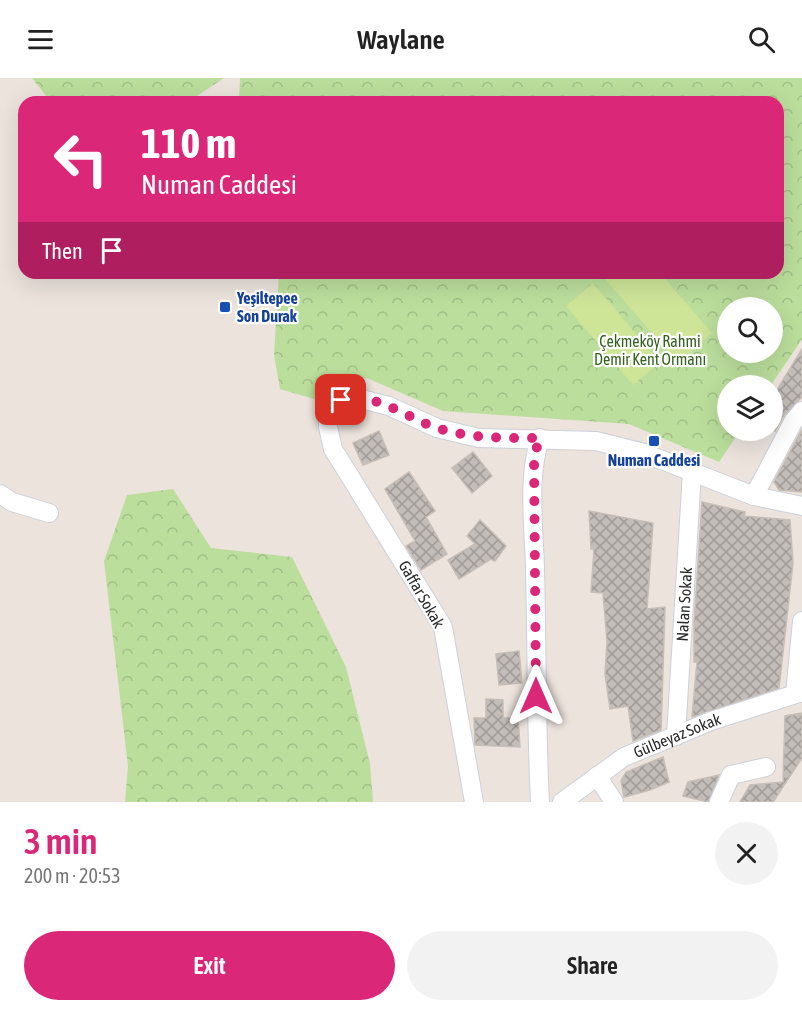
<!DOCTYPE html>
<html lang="en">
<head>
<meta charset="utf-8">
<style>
  :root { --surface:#fff; --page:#f2f2f2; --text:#222; --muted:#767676; --accent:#db2777 }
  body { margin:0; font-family:"Asap Condensed",sans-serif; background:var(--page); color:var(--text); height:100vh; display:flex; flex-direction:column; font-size:22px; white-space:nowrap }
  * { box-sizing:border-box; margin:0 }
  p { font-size:20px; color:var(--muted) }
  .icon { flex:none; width:33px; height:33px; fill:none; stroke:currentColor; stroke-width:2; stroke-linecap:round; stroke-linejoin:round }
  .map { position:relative; height:724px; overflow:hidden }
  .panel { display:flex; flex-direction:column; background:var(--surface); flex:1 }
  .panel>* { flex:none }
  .hud { position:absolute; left:18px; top:18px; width:766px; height:183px; border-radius:18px; box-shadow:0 6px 24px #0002; background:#db2777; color:#fff; overflow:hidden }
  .controls { position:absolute; left:717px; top:219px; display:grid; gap:12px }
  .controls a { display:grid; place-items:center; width:66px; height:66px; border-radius:50%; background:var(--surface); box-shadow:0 6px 24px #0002; font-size:30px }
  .pin { position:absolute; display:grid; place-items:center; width:51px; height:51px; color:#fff; margin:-26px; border-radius:12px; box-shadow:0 3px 9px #0006 }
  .me { position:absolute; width:66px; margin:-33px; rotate:0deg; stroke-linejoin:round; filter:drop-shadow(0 0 4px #0008) }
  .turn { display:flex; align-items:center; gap:21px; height:126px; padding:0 24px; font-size:27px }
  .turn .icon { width:78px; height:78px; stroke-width:2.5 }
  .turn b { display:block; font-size:42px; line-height:51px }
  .then { display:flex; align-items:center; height:57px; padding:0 24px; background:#0003; gap:12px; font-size:22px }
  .round { display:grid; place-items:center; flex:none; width:63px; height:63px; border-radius:32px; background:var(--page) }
  .head { display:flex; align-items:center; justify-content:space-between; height:102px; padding:0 24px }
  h1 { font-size:36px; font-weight:600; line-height:45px; color:var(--accent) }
  .action { display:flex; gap:12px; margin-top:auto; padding:12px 24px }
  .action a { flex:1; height:69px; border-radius:36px; background:var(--accent); color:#fff; font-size:24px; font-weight:600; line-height:69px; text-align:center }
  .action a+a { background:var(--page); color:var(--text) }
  header { display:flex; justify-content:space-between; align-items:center; height:78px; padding:0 24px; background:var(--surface); font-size:27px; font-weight:600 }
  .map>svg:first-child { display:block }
  .forest { fill:url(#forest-crowns); fill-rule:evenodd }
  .pitch { fill:#cee598 }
  .building { fill:url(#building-cross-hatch); stroke:#c6beb6; stroke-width:1.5 }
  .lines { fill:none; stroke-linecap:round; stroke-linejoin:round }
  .minor-casing { stroke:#cbd0db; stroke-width:20 }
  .minor { stroke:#fff; stroke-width:18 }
  .route { stroke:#db2777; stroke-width:10; stroke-dasharray:0 18 }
  .transit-dot { fill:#1a4fb4; stroke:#fff; stroke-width:2 }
  .labels { text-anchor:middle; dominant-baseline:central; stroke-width:4.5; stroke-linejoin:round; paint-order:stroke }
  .transit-label { font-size:16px; font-weight:bold; fill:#164399; stroke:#fff; text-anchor:start }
  .park-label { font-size:16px; fill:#34621e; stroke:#fff }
  .street-label { font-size:16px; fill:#2a2a2a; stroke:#fff }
</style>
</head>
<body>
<header><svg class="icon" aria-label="menu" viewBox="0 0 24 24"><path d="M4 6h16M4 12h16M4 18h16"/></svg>Waylane<svg class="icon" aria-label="search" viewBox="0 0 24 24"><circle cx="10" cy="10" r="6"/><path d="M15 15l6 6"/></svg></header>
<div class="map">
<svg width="802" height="724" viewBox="0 0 802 724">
  <defs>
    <pattern id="forest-crowns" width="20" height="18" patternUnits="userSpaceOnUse" patternTransform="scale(1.5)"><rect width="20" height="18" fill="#bbde9c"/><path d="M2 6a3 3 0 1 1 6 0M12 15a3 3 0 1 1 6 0" fill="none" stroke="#a1bf87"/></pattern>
    <pattern id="building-cross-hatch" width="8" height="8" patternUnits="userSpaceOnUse" patternTransform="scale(1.5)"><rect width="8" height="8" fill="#c3bdb9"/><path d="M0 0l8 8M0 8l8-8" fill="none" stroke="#9f9a97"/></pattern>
  </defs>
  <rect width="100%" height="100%" fill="#ebe3dc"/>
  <g class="forest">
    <path d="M32,0H224L188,24H51Z"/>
    <path d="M240,0H802V261L771,307L728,308V352L740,353L719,384L629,346L443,333L367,300L326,310L314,321L280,311L274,277L279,195H778V24H239ZM728,230H772V274H728Z"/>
    <path d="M173,411L211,470L292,479L346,589L370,686L373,724H125L128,688L104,483L127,417Z"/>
  </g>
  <g class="pitch">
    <path d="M600,195H660L712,255L678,285Z"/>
    <path d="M593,205L660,284L633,307L566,228Z"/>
  </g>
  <g class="building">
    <path d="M802,271V319L784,337L775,353L772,352V320Z"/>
    <path d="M802,351V414L779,412L774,404Z"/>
    <path d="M379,353L389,377L363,387L353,365Z"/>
    <path d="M473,374L492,398L472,415L452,390Z"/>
    <path d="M409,394L435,433L426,439L447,476L421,492L406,468L415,463L385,411Z"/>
    <path d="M702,424L745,434L744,438L790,442L793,485L779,610L692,639L697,584H694V546Z"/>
    <path d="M589,433L653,445L647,531L665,529L661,652L633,663L628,628L610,631L605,596L607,564L603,515L591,514L594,471H591Z"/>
    <path d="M480,442L506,468L495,483L491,481L459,501L448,482L475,466L467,458Z"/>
    <path d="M519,573L522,605L499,607L496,576Z"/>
    <path d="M486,621L503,622V640H518L520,669L475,667L474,640H486Z"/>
    <path d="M802,635V680L773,724H740L750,707L783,704L785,638Z"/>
    <path d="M663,679L669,704L650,712L624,719L621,703L626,694Z"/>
    <path d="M719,697L708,724L683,718L688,704Z"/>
  </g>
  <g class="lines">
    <defs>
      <g id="minor">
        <path d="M540,360C527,401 534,449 535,491C537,569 536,646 540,724"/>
        <path d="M0,416L12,424L49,435"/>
        <path d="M754,418L793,344L802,333"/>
        <path d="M795,616L802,543"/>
        <path id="s1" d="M676,658L692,394"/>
        <path d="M597,698L614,724"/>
        <path d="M474,724L443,549L333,371L328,349V326L353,319L389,328L437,350L479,360L596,363L644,375L754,418L802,428"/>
        <path id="s2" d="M562,724L624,679L711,643L802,614"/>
        <path d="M719,724L731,697L766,689"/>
      </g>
    </defs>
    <use href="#minor" class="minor-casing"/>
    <use href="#minor" class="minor"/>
  </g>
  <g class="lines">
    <path class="route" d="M341,322C374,313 407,340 437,350C471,361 505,360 540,360L534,378L536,618"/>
  </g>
  <g class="transit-dot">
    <rect x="219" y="223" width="12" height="12" rx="3"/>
    <rect x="648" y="357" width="12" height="12" rx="3"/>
  </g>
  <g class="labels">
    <g class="transit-label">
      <text x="237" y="220">Yeşiltepee<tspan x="237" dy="18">Son Durak</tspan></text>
      <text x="654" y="382" text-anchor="middle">Numan Caddesi</text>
    </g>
    <g class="park-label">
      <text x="650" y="263">Çekmeköy Rahmi<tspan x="650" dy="18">Demir Kent Ormanı</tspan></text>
    </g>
    <g class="street-label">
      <text transform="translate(422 516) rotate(60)">Gaffar Sokak</text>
      <text stroke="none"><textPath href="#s1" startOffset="132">Nalan Sokak</textPath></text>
      <text stroke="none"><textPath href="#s2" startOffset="134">Gülbeyaz Sokak</textPath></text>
    </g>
  </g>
</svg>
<div class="controls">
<a><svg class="icon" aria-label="search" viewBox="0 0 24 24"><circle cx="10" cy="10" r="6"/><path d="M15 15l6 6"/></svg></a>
<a><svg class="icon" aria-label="layers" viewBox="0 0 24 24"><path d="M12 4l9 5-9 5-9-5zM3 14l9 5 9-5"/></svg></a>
</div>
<div class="pin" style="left:341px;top:322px;background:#d93025"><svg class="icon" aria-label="arrive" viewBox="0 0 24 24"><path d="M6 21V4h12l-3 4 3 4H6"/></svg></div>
<svg class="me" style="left:536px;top:618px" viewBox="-20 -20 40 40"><path d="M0-17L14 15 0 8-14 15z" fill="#db2777" stroke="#fff" stroke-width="4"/></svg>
<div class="hud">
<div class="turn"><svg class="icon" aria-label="left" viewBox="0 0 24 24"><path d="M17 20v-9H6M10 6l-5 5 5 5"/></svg><div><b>110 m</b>Numan Caddesi</div></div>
<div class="then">Then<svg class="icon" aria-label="arrive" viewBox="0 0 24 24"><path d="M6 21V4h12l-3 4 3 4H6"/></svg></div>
</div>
</div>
<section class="panel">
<div class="head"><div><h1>3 min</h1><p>200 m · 20:53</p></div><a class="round"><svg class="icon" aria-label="close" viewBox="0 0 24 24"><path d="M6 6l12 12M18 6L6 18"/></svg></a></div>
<div class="action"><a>Exit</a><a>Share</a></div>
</section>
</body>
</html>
